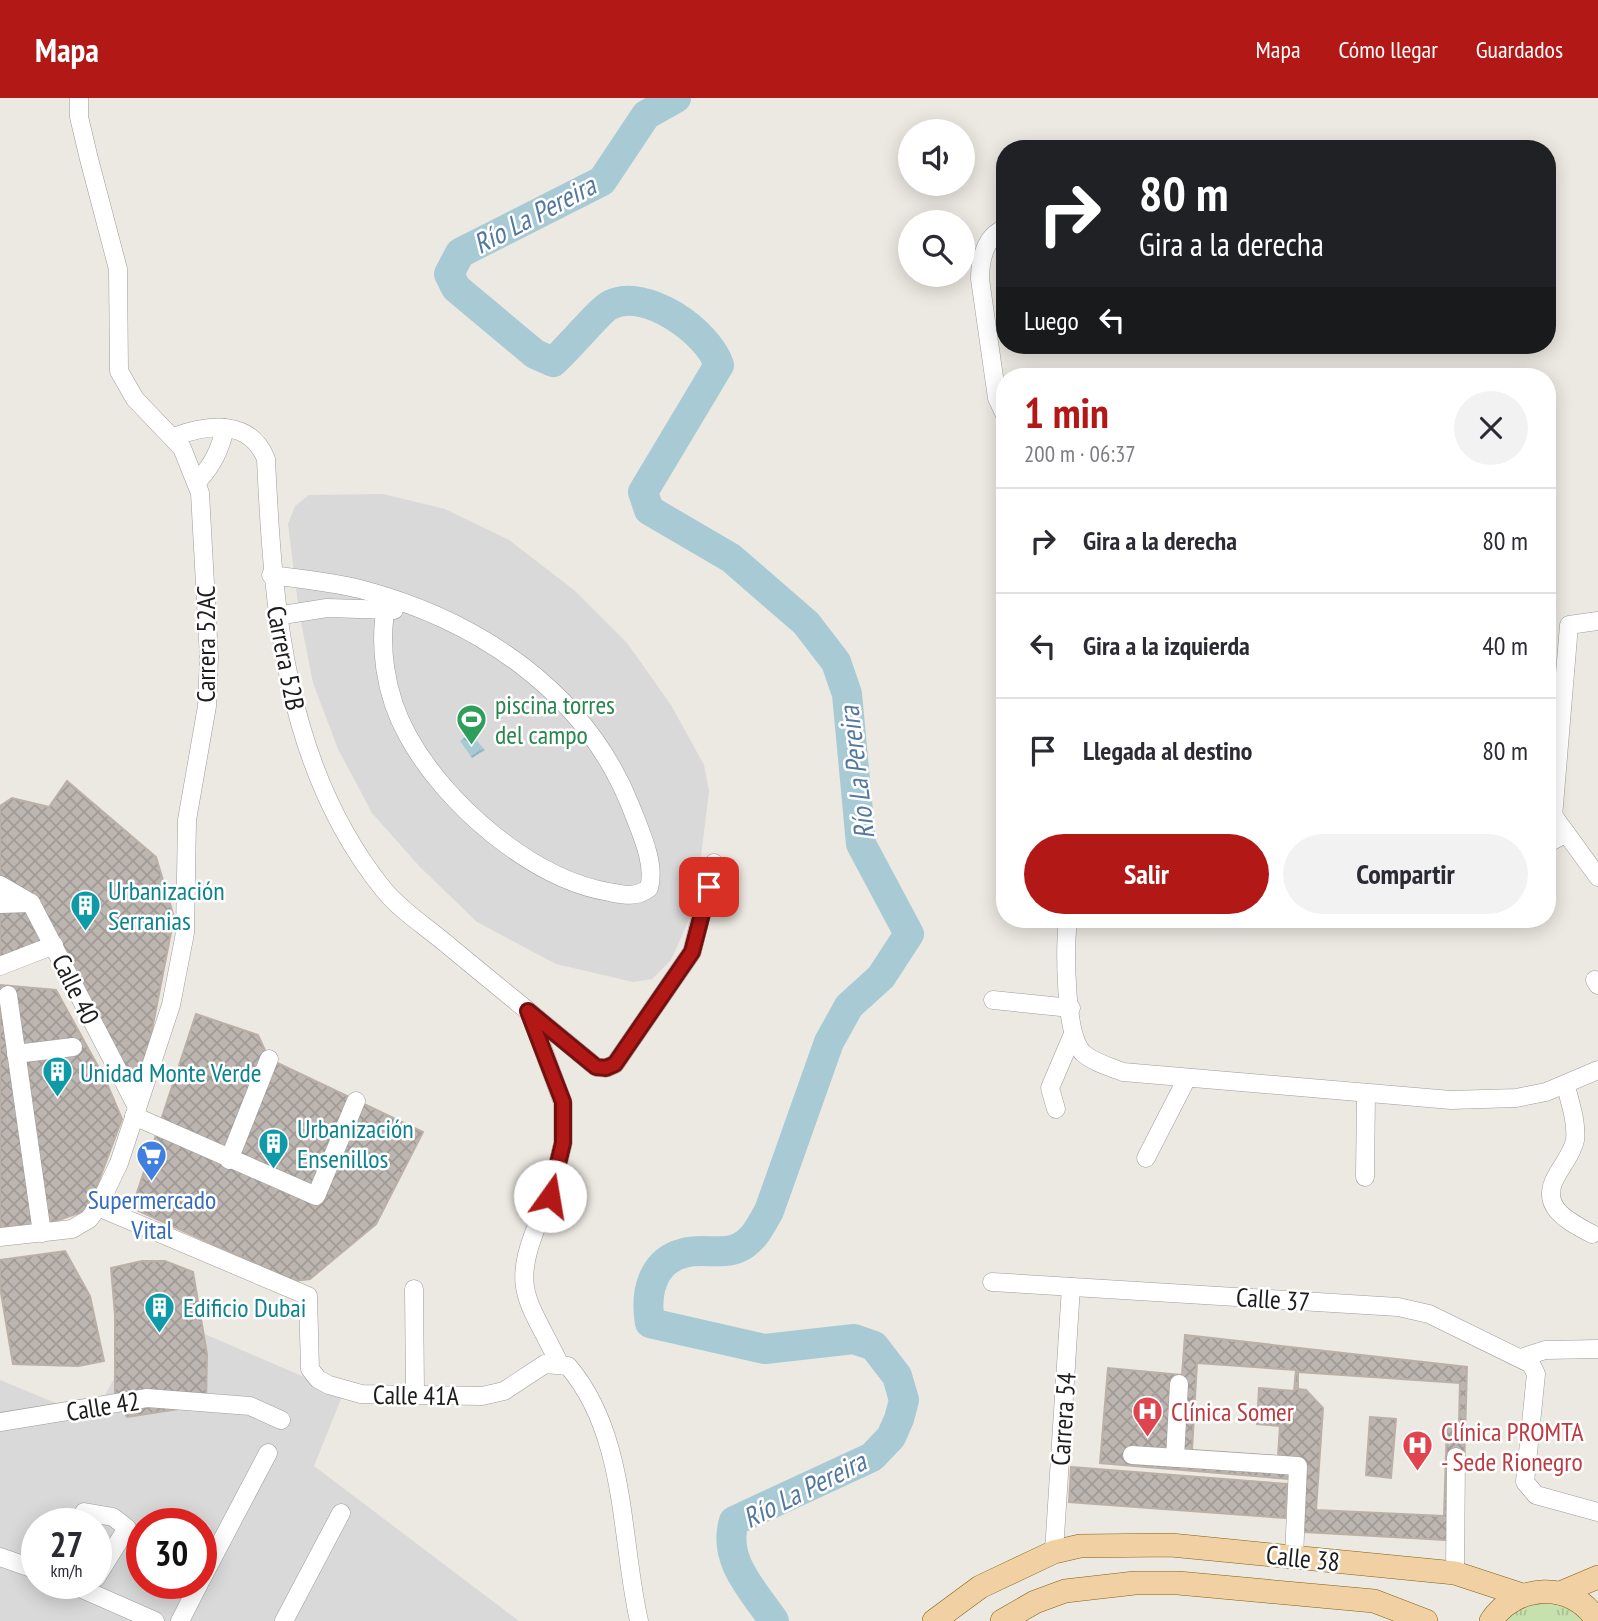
<!DOCTYPE html>
<html lang="es">
<head>
<meta charset="utf-8">
<style>
  :root { --surface:#fff; --page:#f2f2f3; --text:#2b2b33; --muted:#7c7c81; --line:#e1e1e2; --accent:#b21816 }
  body { margin:0; font-family:"PT Sans Narrow",sans-serif; background:var(--page); color:var(--text); height:100vh; display:flex; flex-direction:column; font-size:26px; white-space:nowrap }
  * { box-sizing:border-box; margin:0 }
  p { font-size:23px; color:var(--muted) }
  .icon { flex:none; width:38px; height:38px; fill:none; stroke:currentColor; stroke-width:2; stroke-linecap:round; stroke-linejoin:round }
  .map { position:relative; flex:1; overflow:hidden }
  .details { position:absolute; left:996px; top:270px; width:560px; height:560px; display:flex; flex-direction:column; background:var(--surface); border-radius:28px; box-shadow:0 4px 18px #0003 }
  .details>* { flex:none }
  .banner { position:absolute; left:996px; top:42px; width:560px; height:214px; border-radius:28px; box-shadow:0 4px 18px #0003; background:#202124; color:#fff; overflow:hidden }
  .controls { position:absolute; left:898px; top:21px; display:grid; gap:14px }
  .controls a { display:grid; place-items:center; width:77px; height:77px; border-radius:50%; background:var(--surface); box-shadow:0 4px 18px #0003; font-size:35px }
  .speed { position:absolute; left:21px; top:1410px; display:flex; gap:14px; font-size:35px; font-weight:700; text-align:center }
  .speed>* { display:grid; place-content:center; width:91px; height:91px; border-radius:50%; background:var(--surface); box-shadow:0 4px 18px #0003; line-height:1 }
  .speed small { font-size:18px; font-weight:400 }
  .speed .limit { border:10px solid #d22; background:#fff; color:#111 }
  .pin { position:absolute; display:grid; place-items:center; width:60px; height:60px; color:#fff; margin:-30px; border-radius:14px; box-shadow:0 4px 10px #0006 }
  .me { position:absolute; width:77px; margin:-38px; rotate:13deg; stroke-linejoin:round; filter:drop-shadow(0 0 5px #0008) }
  .turn { display:flex; align-items:center; gap:24px; height:147px; padding:0 28px; font-size:32px }
  .turn .icon { width:91px; height:91px; stroke-width:2.5 }
  .turn b { display:block; font-size:49px; line-height:60px }
  .then { display:flex; align-items:center; height:66px; padding:0 28px; background:#0003; gap:14px; font-size:26px }
  .round { display:grid; place-items:center; flex:none; width:74px; height:74px; border-radius:37px; background:var(--page) }
  .overview { display:flex; align-items:center; justify-content:space-between; height:119px; padding:0 28px }
  h1 { font-size:42px; font-weight:600; line-height:52px; color:var(--accent) }
  .primary-button { display:flex; gap:14px; margin-top:auto; padding:14px 28px }
  .primary-button a { flex:1; height:80px; border-radius:42px; background:var(--accent); color:#fff; font-size:28px; font-weight:600; line-height:80px; text-align:center }
  .primary-button a+a { background:var(--page); color:var(--text) }
  ul { padding:0; list-style:none }
  li { display:flex; align-items:center; gap:21px; height:105px; padding:0 28px; border-top:2px solid var(--line) }
  li div { flex:1 }
  li b { display:block; font-size:26px }
  li em { font-style:normal }
  header { display:flex; align-items:center; gap:42px; box-sizing:border-box; height:98px; padding:0 35px; background:var(--accent); color:#fff }
  header strong { font-size:33px }
  nav { display:flex; gap:38px; margin-inline-start:auto; font-size:24px }
  .map>svg:first-child { display:block }
  .residential { fill:#dad9d9; fill-rule:evenodd }
  .grass { fill:url(#grass-tufts) }
  .water { fill:url(#water-waves) }
  .lines { fill:none; stroke-linecap:round; stroke-linejoin:round }
  .river { stroke:#a7cad5; stroke-width:30 }
  .building { fill:url(#building-cross-hatch); stroke:#bcb0a6; stroke-width:2; fill-rule:evenodd }
  .minor-casing { stroke:#9d9d9d; stroke-width:19 }
  .major-casing { stroke:#835f10; stroke-width:24 }
  .minor { stroke:#fff; stroke-width:18 }
  .major { stroke:#f1d0a3; stroke-width:23 }
  .route-casing { stroke:#74100e; stroke-width:18 }
  .route { stroke:#b21816; stroke-width:12 }
  .labels { text-anchor:middle; dominant-baseline:central; stroke-width:5; stroke-linejoin:round; paint-order:stroke }
  .street-label { font-size:26px; fill:#1c1c1c; stroke:#fff }
  .leisure-label { font-size:26px; fill:#27864d; stroke:#fff; text-anchor:start }
  .culture-label { font-size:26px; fill:#0d838f; stroke:#fff; text-anchor:start }
  .shop-label { font-size:26px; fill:#366cbe; stroke:#fff }
  .health-label { font-size:26px; fill:#be3a42; stroke:#fff; text-anchor:start }
  .water-label { font-size:28px; font-style:italic; fill:#5378a0; stroke:#fff }
</style>
</head>
<body>
<header>
<strong>Mapa</strong>
<nav><a>Mapa</a><a>Cómo llegar</a><a>Guardados</a></nav>
</header>
<div class="map">
<svg width="1598" height="1523" viewBox="0 0 1598 1523">
  <defs>
    <pattern id="grass-tufts" width="24" height="20" patternUnits="userSpaceOnUse" patternTransform="scale(1.75)"><rect width="24" height="20" fill="#c6e1ad"/><path d="M3 7l-1-3M5 7V3M7 7l1-3M15 17l-1-3M17 17v-4M19 17l1-3" fill="none" stroke="#aac094"/></pattern>
    <pattern id="water-waves" width="16" height="10" patternUnits="userSpaceOnUse" patternTransform="scale(1.75)"><rect width="16" height="10" fill="#a7cad5"/><path d="M0 5q4-4 8 0t8 0" fill="none" stroke="#8fadb6"/></pattern>
    <pattern id="building-cross-hatch" width="8" height="8" patternUnits="userSpaceOnUse" patternTransform="scale(1.75)"><rect width="8" height="8" fill="#bcb5b0"/><path d="M0 0l8 8M0 8l8-8" fill="none" stroke="#a19b97"/></pattern>
  </defs>
  <rect width="100%" height="100%" fill="#ece9e2"/>
  <g class="residential">
    <path d="M383,396L445,411L509,442L574,492L627,545L671,607L704,667L709,693L695,808L671,862L652,881L633,884L556,866L477,824L420,769L372,715L338,651L313,585L299,514L288,426L295,408L309,397Z"/>
    <path d="M152,1213L343,1296L314,1368L519,1523H0V1282L92,1320ZM37,1426H96V1486H37ZM142,1426H201V1486H142Z"/>
  </g>
  <path class="grass" d="M1559,1502L1586,1523H1505L1522,1506Z"/>
  <path class="water" d="M470,635L485,652L472,660L460,643Z"/>
  <g class="lines">
    <path class="river" d="M676,0L646,17L602,83L460,155L449,176L456,190L535,256L553,264C566,253 601,211 610,207C646,189 708,234 719,267L643,394L649,412L731,460L806,525L836,564L847,596L861,746L909,836L881,879L849,908L829,944L769,1113C761,1127 754,1143 738,1150C723,1157 700,1150 684,1155C651,1163 645,1197 650,1225L765,1251L854,1241L874,1248L897,1278L904,1302L899,1321L891,1339L872,1359L734,1423C722,1462 753,1492 774,1523"/>
  </g>
  <g class="building">
    <path d="M67,683L156,759L174,819L137,1009L47,850L0,865V708L12,700L49,709Z"/>
    <path d="M0,887L56,892L105,981L122,1021L88,1112L41,1128L0,1130Z"/>
    <path d="M196,916L258,937L269,961L423,1034L376,1126L310,1181L294,1183L132,1110Z"/>
    <path d="M65,1153L90,1198L104,1263L78,1268L13,1266L0,1189V1162Z"/>
    <path d="M142,1163H165L193,1174L207,1256L206,1307L127,1319L115,1298V1217L111,1170Z"/>
    <path d="M1185,1237L1467,1269L1462,1443L1287,1433L1289,1381L1100,1365L1108,1270L1182,1277ZM1197,1265L1296,1272L1294,1293L1259,1290L1257,1326L1280,1328L1278,1358L1192,1352ZM1298,1274L1460,1285L1459,1325H1447L1444,1418L1316,1412L1323,1310L1306,1292L1298,1291Z"/>
    <path d="M1370,1319L1396,1321L1391,1380L1366,1377Z"/>
    <path d="M1071,1369L1287,1386L1285,1420L1069,1404Z"/>
  </g>
  <g class="lines">
    <defs>
      <g id="minor">
        <path d="M1004,131C985,138 980,163 980,181L997,300L1004,315"/>
        <path d="M174,339C208,326 250,321 266,361C273,512 285,670 384,792C401,813 428,830 449,848C497,888 547,928 596,969L606,970L615,966L692,854L714,765"/>
        <path d="M198,383C213,366 220,352 225,330"/>
        <path d="M271,477C301,481 331,484 360,491C478,522 585,593 631,709C640,733 656,765 649,790C636,800 624,797 609,794C532,781 445,706 408,638C385,597 377,545 388,499"/>
        <path d="M276,518L327,510L394,512"/>
        <path d="M1547,709L1598,779"/>
        <path d="M1553,719L1569,527L1598,523"/>
        <path d="M1547,746L1566,735"/>
        <path d="M0,787L31,805L137,1009"/>
        <path d="M0,806L31,805"/>
        <path d="M1068,821C1065,848 1064,936 1083,955C1093,964 1110,969 1123,974L1451,1002L1516,1000L1546,994L1598,972"/>
        <path d="M0,868L54,847"/>
        <path d="M1595,882L1598,887"/>
        <path d="M8,897L42,1135"/>
        <path d="M993,902L1071,910"/>
        <path d="M530,916L563,1005V1045L550,1098"/>
        <path d="M16,956L73,949"/>
        <path d="M1566,988C1570,1005 1577,1024 1575,1042C1573,1054 1563,1066 1557,1077C1538,1109 1568,1123 1592,1136"/>
        <path d="M1056,1011L1050,990L1073,936"/>
        <path d="M134,1018L316,1098L356,1003"/>
        <path d="M1146,1060L1187,980"/>
        <path d="M229,1062L269,961"/>
        <path d="M1365,1079L1366,995"/>
        <path d="M98,1109L308,1198L310,1271L318,1281L329,1287L361,1296L482,1298L504,1293L545,1266L568,1268C627,1337 620,1439 639,1523"/>
        <path d="M541,1118C509,1191 527,1199 559,1265"/>
        <path d="M0,1139L72,1131L89,1121L98,1109L119,1065L171,907L185,835L187,722L207,608L209,559L200,395L182,350L135,301L119,273L118,171L89,61L79,19V0"/>
        <path d="M992,1184L1398,1209L1429,1216L1531,1266L1536,1276L1525,1384L1536,1397L1598,1414"/>
        <path d="M414,1191L415,1295"/>
        <path d="M1521,1260L1545,1252L1598,1251"/>
        <path d="M0,1324L147,1300L250,1308L281,1322"/>
        <path d="M1132,1357L1298,1368L1294,1459"/>
        <path d="M1175,1360L1179,1286"/>
        <path d="M84,1414L113,1419L127,1430L96,1480"/>
        <path d="M1054,1454L1071,1189"/>
        <path d="M0,1459L37,1472"/>
        <path d="M1455,1475L1456,1359"/>
        <path d="M201,1482L268,1355"/>
        <path d="M71,1486L155,1523"/>
        <path d="M180,1523L199,1486"/>
        <path d="M284,1523L341,1415"/>
      </g>
      <g id="major">
        <path d="M1560,1495L1598,1479"/>
        <path d="M934,1523L980,1489L1054,1454L1080,1448L1171,1447L1455,1475L1522,1497"/>
        <path d="M1002,1523L1035,1504L1065,1493L1135,1485H1178L1374,1503L1426,1523"/>
        <path d="M1491,1523C1515,1486 1573,1482 1597,1523"/>
      </g>
    </defs>
    <use href="#minor" class="minor-casing"/>
    <use href="#major" class="major-casing"/>
    <use href="#minor" class="minor"/>
    <use href="#major" class="major"/>
  </g>
  <g class="lines">
    <defs>
      <path id="route" d="M550,1098L563,1045V1004L528,913L596,969L606,970L615,966L692,854L709,789"/>
    </defs>
    <use href="#route" class="route-casing"/>
    <use href="#route" class="route"/>
  </g>
  <defs>
    <symbol id="stadium-pin" viewBox="-11 -11 22 30"><path d="M0 17L-7.5 6A9.5 9.5 0 1 1 7.5 6Z" fill="#2e9e5b" stroke="#fff"/><path d="M0-5a6.5 5 0 1 0 0 10a6.5 5 0 1 0 0-10ZM-3.5-1.8h7v3.6h-7Z" fill="#fff"/></symbol>
    <symbol id="building-pin" viewBox="-11 -11 22 30"><path d="M0 17L-7.5 6A9.5 9.5 0 1 1 7.5 6Z" fill="#0f9aa8" stroke="#fff"/><path d="M-4-6H4V6H1V3H-1V6H-4ZM-2.5-4.3h1.7v1.8h-1.7ZM.8-4.3h1.7v1.8H.8ZM-2.5-1h1.7V.8h-1.7ZM.8-1h1.7V.8H.8Z" fill="#fff"/></symbol>
    <symbol id="supermarket-pin" viewBox="-11 -11 22 30"><path d="M0 17L-7.5 6A9.5 9.5 0 1 1 7.5 6Z" fill="#3f7fe0" stroke="#fff"/><path d="M-6-5.5h2.5l.6 2H6L4.5 2H-2.5L-4.4-4H-6ZM-1.5 3.2a1.3 1.3 0 1 0 .1 0ZM3 3.2a1.3 1.3 0 1 0 .1 0Z" fill="#fff"/></symbol>
    <symbol id="hospital-pin" viewBox="-11 -11 22 30"><path d="M0 17L-7.5 6A9.5 9.5 0 1 1 7.5 6Z" fill="#e0444e" stroke="#fff"/><path d="M-5-5h3v3.5h4V-5h3V5h-3V1.5h-4V5h-3Z" fill="#fff"/></symbol>
  </defs>
  <g fill-rule="evenodd">
    <use href="#stadium-pin" x="454" y="604" width="35" height="47"/>
    <use href="#building-pin" x="68" y="790" width="35" height="47"/>
    <use href="#building-pin" x="40" y="956" width="35" height="47"/>
    <use href="#building-pin" x="256" y="1028" width="35" height="47"/>
    <use href="#supermarket-pin" x="134" y="1040" width="35" height="47"/>
    <use href="#building-pin" x="142" y="1192" width="35" height="47"/>
    <use href="#hospital-pin" x="1130" y="1296" width="35" height="47"/>
    <use href="#hospital-pin" x="1400" y="1330" width="35" height="47"/>
  </g>
  <g class="labels">
    <g class="street-label">
      <text transform="translate(205 546) rotate(-90)">Carrera 52AC</text>
      <text transform="translate(286 560) rotate(79)">Carrera 52B</text>
      <text transform="translate(76 891) rotate(64)">Calle 40</text>
      <text transform="translate(1273 1201) rotate(4)">Calle 37</text>
      <text transform="translate(416 1297) rotate(1)">Calle 41A</text>
      <text transform="translate(103 1308) rotate(-9)">Calle 42</text>
      <text transform="translate(1063 1321) rotate(-86)">Carrera 54</text>
      <text transform="translate(1303 1460) rotate(6)">Calle 38</text>
    </g>
    <g class="leisure-label">
      <text x="495" y="606">piscina torres<tspan x="495" dy="30">del campo</tspan></text>
    </g>
    <g class="culture-label">
      <text x="108" y="792">Urbanización<tspan x="108" dy="30">Serranias</tspan></text>
      <text x="80" y="974">Unidad Monte Verde</text>
      <text x="297" y="1030">Urbanización<tspan x="297" dy="30">Ensenillos</tspan></text>
      <text x="183" y="1209">Edificio Dubai</text>
    </g>
    <g class="shop-label">
      <text x="152" y="1101">Supermercado<tspan x="152" dy="30">Vital</tspan></text>
    </g>
    <g class="health-label">
      <text x="1171" y="1313">Clínica Somer</text>
      <text x="1441" y="1333">Clínica PROMTA<tspan x="1441" dy="30">- Sede Rionegro</tspan></text>
    </g>
    <g class="water-label">
      <text transform="translate(534 116) rotate(-28)">Río La Pereira</text>
      <text transform="translate(856 675) rotate(-97)">Río La Pereira</text>
      <text transform="translate(804 1391) rotate(-27)">Río La Pereira</text>
    </g>
  </g>
</svg>
<div class="controls">
<a><svg class="icon" aria-label="sound" viewBox="0 0 24 24"><path d="M4 9h4l5-4v14l-5-4H4zM17 9q2 3 0 6"/></svg></a>
<a><svg class="icon" aria-label="search" viewBox="0 0 24 24"><circle cx="10" cy="10" r="6"/><path d="M15 15l6 6"/></svg></a>
</div>
<div class="speed"><div>27<small>km/h</small></div><div class="limit">30</div></div>
<div class="pin" style="left:709px;top:789px;background:#d93025"><svg class="icon" aria-label="arrive" viewBox="0 0 24 24"><path d="M6 21V4h12l-3 4 3 4H6"/></svg></div>
<svg class="me" style="left:550px;top:1098px" viewBox="-20 -20 40 40"><circle r="19" fill="#fff"/><path d="M0-13L10 11 0 6-10 11z" fill="#b21816"/></svg>
<div class="banner">
<div class="turn"><svg class="icon" aria-label="right" viewBox="0 0 24 24"><path d="M7 20v-9h11M14 6l5 5-5 5"/></svg><div><b>80 m</b>Gira a la derecha</div></div>
<div class="then">Luego<svg class="icon" aria-label="left" viewBox="0 0 24 24"><path d="M17 20v-9H6M10 6l-5 5 5 5"/></svg></div>
</div>
<section class="details">
<div class="overview"><div><h1>1 min</h1><p>200 m · 06:37</p></div><a class="round"><svg class="icon" aria-label="close" viewBox="0 0 24 24"><path d="M6 6l12 12M18 6L6 18"/></svg></a></div>
<ul>
<li><svg class="icon" aria-label="right" viewBox="0 0 24 24"><path d="M7 20v-9h11M14 6l5 5-5 5"/></svg><div><b>Gira a la derecha</b></div><em>80 m</em></li>
<li><svg class="icon" aria-label="left" viewBox="0 0 24 24"><path d="M17 20v-9H6M10 6l-5 5 5 5"/></svg><div><b>Gira a la izquierda</b></div><em>40 m</em></li>
<li><svg class="icon" aria-label="arrive" viewBox="0 0 24 24"><path d="M6 21V4h12l-3 4 3 4H6"/></svg><div><b>Llegada al destino</b></div><em>80 m</em></li>
</ul>
<div class="primary-button"><a>Salir</a><a>Compartir</a></div>
</section>
</div>
</body>
</html>
